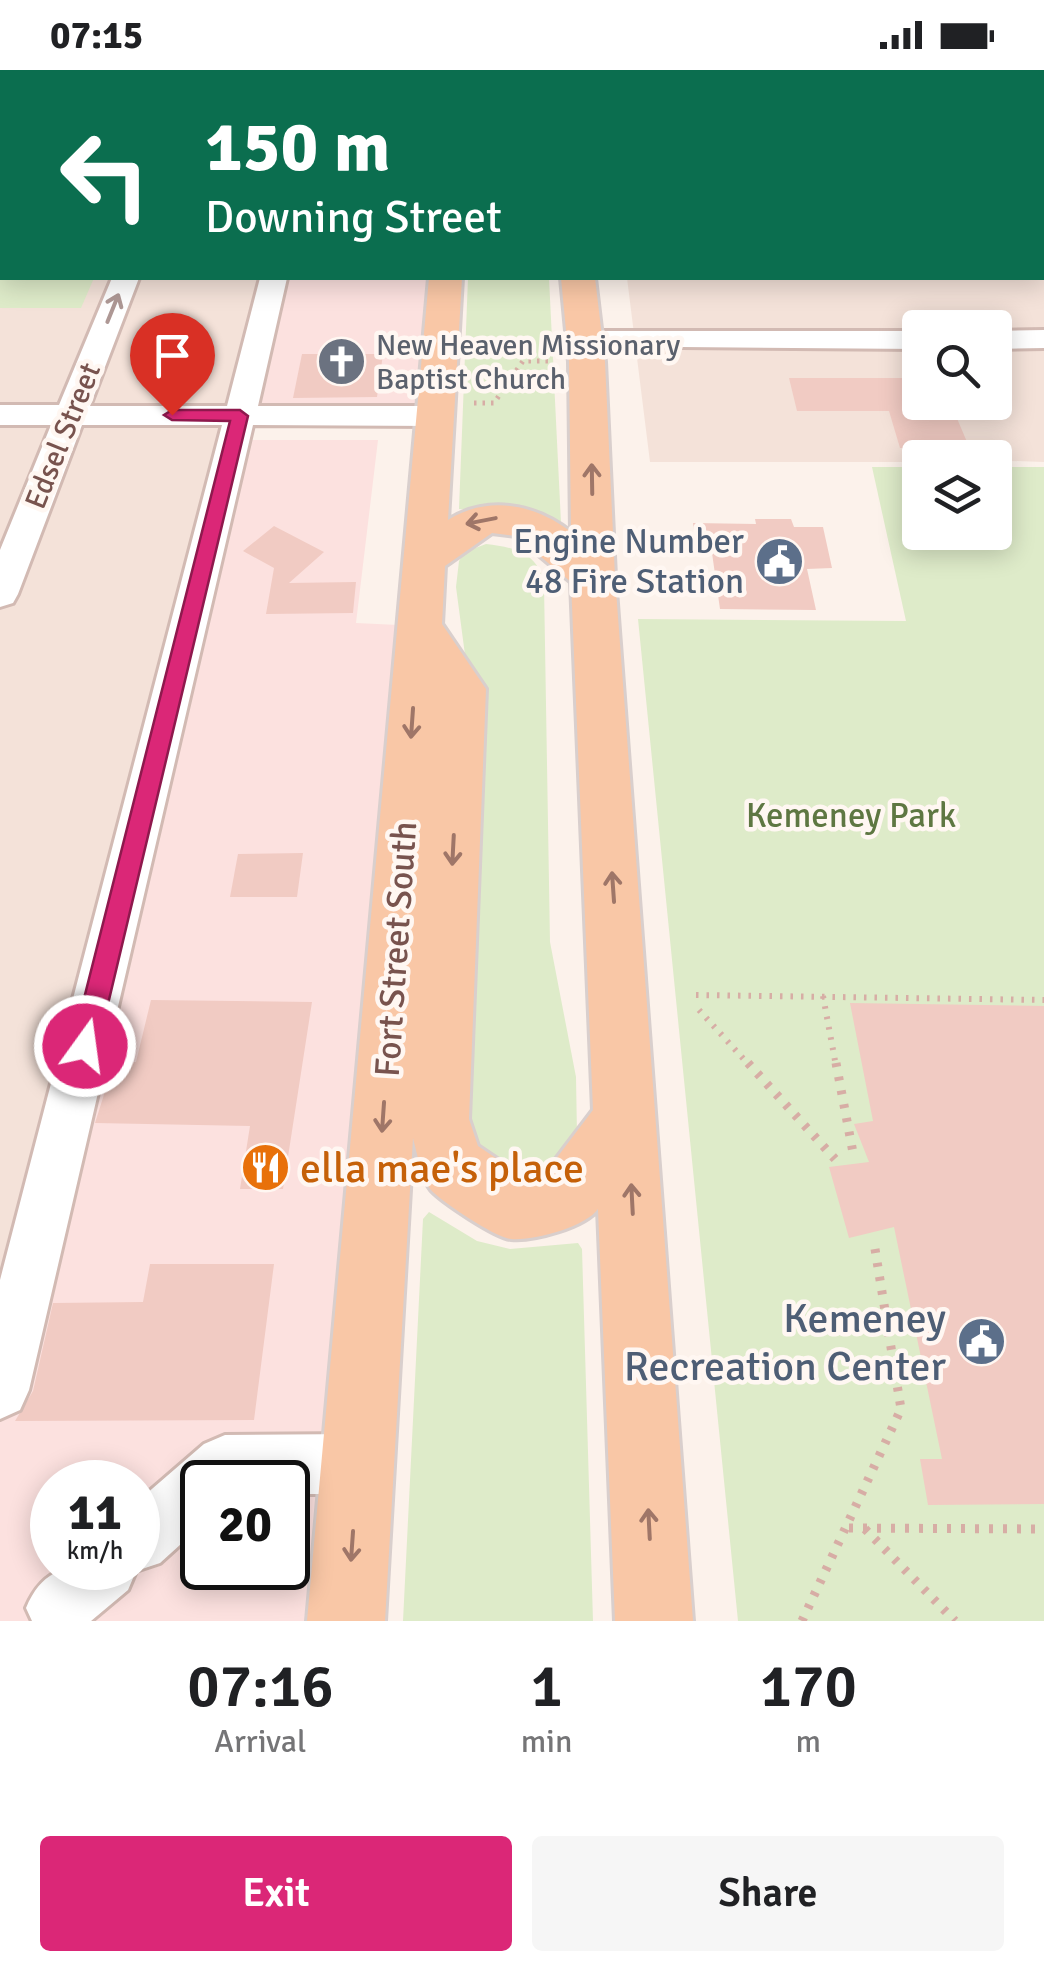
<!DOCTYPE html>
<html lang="en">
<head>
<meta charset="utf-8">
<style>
  :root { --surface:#fff; --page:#f6f6f6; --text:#202124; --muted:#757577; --accent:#db2777 }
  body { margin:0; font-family:Signika,sans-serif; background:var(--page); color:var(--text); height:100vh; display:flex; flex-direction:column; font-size:38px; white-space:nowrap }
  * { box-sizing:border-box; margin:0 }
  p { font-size:32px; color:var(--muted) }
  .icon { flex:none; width:55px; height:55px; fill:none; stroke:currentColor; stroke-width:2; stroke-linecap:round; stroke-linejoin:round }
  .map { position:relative; height:1551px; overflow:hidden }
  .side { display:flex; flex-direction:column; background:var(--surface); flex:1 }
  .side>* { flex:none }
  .guide { position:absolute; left:0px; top:0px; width:1045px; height:210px; box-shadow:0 5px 25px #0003; background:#0b6e4f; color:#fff; overflow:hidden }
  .tools { position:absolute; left:902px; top:240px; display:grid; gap:20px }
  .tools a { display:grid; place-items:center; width:110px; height:110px; border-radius:10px; background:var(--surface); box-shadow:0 5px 25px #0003; font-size:50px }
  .speed { position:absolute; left:30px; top:1390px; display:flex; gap:20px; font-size:50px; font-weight:700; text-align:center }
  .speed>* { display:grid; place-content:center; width:130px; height:130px; border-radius:50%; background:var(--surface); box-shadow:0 5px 25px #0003; line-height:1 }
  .speed small { font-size:25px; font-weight:400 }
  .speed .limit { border:5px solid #111; border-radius:15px; background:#fff; color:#111 }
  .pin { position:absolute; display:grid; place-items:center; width:85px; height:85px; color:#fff; margin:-102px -42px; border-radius:50% 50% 50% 0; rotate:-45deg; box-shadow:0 0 10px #0007 }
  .pin .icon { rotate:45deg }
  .me { position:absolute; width:110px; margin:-55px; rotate:14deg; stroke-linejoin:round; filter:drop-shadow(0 0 8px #0008) }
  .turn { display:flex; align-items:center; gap:35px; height:210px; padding:0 40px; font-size:45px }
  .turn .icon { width:130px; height:130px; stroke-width:2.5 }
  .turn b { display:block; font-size:70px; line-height:85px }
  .eta { display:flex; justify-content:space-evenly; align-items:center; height:170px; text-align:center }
  .eta b { font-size:60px; font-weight:600; line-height:70px }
  .cta { display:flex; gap:20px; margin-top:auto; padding:20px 40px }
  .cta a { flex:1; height:115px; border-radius:10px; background:var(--accent); color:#fff; font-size:40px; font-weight:600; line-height:115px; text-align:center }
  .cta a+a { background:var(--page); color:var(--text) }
  .status { display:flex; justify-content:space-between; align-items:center; height:70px; padding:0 50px; background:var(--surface); direction:ltr }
  .status svg { height:28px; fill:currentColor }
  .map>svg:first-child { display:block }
  .residential { fill:#f4e2d9; fill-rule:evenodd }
  .commercial { fill:#fce1df; fill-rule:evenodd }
  .green { fill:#deebc9 }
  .building { fill:#f1cbc3 }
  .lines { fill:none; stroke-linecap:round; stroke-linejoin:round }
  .minor-casing { stroke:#d2bab3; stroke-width:6 }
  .major-casing { stroke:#d9cfcd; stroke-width:6 }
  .path-far2 { stroke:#d7ada5; stroke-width:5; stroke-dasharray:2.5 6; stroke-linecap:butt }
  .path-far1 { stroke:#d7ada5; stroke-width:6; stroke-dasharray:2.5 8; stroke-linecap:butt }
  .path { stroke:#d7ada5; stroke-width:9; stroke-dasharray:4 10; stroke-linecap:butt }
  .minor { fill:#fff; fill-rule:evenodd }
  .major { fill:#f9c7a6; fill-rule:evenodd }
  .oneway { stroke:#ae9895 }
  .oneway2 { stroke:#9f7668 }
  .route { fill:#db2777; stroke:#8e194d; stroke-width:2.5 }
  .labels { text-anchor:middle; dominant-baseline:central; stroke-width:9; stroke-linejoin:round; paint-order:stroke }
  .far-worship-label { font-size:30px; fill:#5b616d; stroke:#fff7f2; text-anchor:start }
  .far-street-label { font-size:30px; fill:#78534e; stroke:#fff7f2 }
  .service-label { font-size:35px; fill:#4e5e75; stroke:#fff7f2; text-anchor:end }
  .park-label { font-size:35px; fill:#5e7742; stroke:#fff7f2 }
  .street-label { font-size:35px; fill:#78534e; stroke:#fff7f2 }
  .near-food-label { font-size:42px; fill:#c56008; stroke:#fff7f2; text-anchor:start }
  .near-service-label { font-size:42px; fill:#4e5e75; stroke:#fff7f2; text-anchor:end }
</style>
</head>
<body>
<div class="status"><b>07:15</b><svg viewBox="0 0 49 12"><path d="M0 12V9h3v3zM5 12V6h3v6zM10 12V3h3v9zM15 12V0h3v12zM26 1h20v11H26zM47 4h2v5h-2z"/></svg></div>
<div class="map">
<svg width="1044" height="1551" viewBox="0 0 1044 1551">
  <rect width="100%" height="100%" fill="#fcf2eb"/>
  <g class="residential">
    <path d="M0,0H322L2,2V208H269L0,1274Z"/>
    <path d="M600,0H1044V392L920,388V392H650L627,208H1042V2ZM920,258H995V332H920Z"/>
  </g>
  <g class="commercial">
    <path d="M274,208H445L434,346H240Z"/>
    <path d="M243,370H378L356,553L419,556L346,1551H0V1320ZM52,1412H138V1498H52ZM202,1412H288V1498H202Z"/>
  </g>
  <g class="green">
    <path d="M0,166L2,208H94L81,238H0Z"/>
    <path d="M468,208H549L561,453L459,439Z"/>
    <path d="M872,397H920V462H995V397H1044V1551H738L638,549L906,551Z"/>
    <path d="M486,474C514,477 539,483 544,515L550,872L576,1007L577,1065L557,1091L530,1101L498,1093L479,1077L464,1051L469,615L456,517L459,491L465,482Z"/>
    <path d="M429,1142L477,1171L510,1179L578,1173L582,1179L593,1551H403L423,1149Z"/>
  </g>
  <g class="building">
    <path d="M302,284H383L377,327L293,328Z"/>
    <path d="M789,308H919L920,332H950L970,379L900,378L889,341H797Z"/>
    <path d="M755,449H791L794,457H823L832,498L807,499L816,540L720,539L712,483L697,484L693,453L756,454Z"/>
    <path d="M274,456L324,482L289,513L356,512L353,543L266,544L274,498L243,481Z"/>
    <path d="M303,783L297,827H230L238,784Z"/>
    <path d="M151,930L312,932L283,1119H240L250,1056L95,1053L114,993L136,992Z"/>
    <path d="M850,933L1044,936V1434L928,1435L920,1389H942L894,1157L849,1168L829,1097L869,1092L854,1054L873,1051Z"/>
    <path d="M150,1194H274L254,1350L15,1351L33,1321L53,1233L143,1232Z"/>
  </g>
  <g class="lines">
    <defs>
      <g id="minor">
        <path d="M314,0H336V2H315Z"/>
        <rect x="1042" y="75" width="2" height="14"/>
        <path d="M112,208H139L90,336H227L260,208H287L258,336H434L449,346L434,356L253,355L29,1320L20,1340L0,1349V1210L222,355H82L18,524L13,533L0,537V480L51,355H0V335H59Z"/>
        <path d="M1044,260V278L995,279V261Z"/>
        <path d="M583,261H920V279L573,276L569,270L573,264Z"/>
        <path d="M358,1364L379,1373L388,1394L379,1415L358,1424H288V1412H202V1455L160,1493L136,1501L128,1520L91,1551H32L26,1538C49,1484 87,1498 138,1498V1431L204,1374L225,1365Z"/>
      </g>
      <g id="major">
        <path d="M450,0H477L478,2H451Z"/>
        <rect x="522" y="0" width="26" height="2"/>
        <path d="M429,208H462L448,450C488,425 535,434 571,462L569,292L561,208H595L605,292L615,507L693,1551H615L598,1139C585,1157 534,1171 511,1169C496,1168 442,1132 431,1120C421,1107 417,1083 413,1068L385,1551H307ZM492,463L516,466L571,512L593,1040L549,1098L518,1103L478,1076L469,1049L486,619L442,554L445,496Z"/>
      </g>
    </defs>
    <use href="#minor" class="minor-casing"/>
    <use href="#major" class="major-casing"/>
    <path class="path-far2" d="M474,333H494L523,291H554"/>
    <g class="path-far1">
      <path d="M696,925L1044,930"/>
      <path d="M823,926L836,996"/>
      <path d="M699,940L750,996"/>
    </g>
    <g class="path">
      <path d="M748,993L835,1089"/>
      <path d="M836,993L854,1088"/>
      <path d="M849,1458L1044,1459"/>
      <path d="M865,1459L955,1551"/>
      <path d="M802,1551L901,1339L875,1179"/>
    </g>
    <use href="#minor" class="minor"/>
    <use href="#major" class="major"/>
  </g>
  <defs><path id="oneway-shaft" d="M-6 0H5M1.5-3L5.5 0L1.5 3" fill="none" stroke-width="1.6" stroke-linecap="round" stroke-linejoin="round" transform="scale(2.5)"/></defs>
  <use class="oneway" href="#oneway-shaft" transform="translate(113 238) rotate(-68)"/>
  <g class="oneway2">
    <use href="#oneway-shaft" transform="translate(592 409) rotate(-91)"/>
    <use href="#oneway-shaft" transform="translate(481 451) rotate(169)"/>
    <use href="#oneway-shaft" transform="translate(412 653) rotate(94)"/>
    <use href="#oneway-shaft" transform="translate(453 780) rotate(93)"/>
    <use href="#oneway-shaft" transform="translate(613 817) rotate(-94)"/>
    <use href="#oneway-shaft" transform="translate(383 1047) rotate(94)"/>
    <use href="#oneway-shaft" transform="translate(632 1129) rotate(-93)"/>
    <use href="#oneway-shaft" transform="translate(649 1454) rotate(-93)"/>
    <use href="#oneway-shaft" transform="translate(352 1476) rotate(94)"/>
  </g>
  <path class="route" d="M240,340L248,346L98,976L94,985L85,988L76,985L72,976L230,351L172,350L164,345L172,340Z"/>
  <defs>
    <symbol id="church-disc" viewBox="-11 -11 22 22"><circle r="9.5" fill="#6b7280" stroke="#fff7f2"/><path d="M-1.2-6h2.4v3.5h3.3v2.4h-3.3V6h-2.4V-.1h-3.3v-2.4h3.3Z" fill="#fff"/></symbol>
    <symbol id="civic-disc" viewBox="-11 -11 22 22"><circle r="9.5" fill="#5c6f8a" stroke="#fff7f2"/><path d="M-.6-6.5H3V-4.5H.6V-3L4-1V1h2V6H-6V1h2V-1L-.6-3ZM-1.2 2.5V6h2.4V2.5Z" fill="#fff"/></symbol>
    <symbol id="restaurant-disc" viewBox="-11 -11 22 22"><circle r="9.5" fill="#e8710a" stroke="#fff7f2"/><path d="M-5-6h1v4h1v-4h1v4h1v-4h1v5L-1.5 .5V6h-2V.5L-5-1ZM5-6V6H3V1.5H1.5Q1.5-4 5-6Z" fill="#fff"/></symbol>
  </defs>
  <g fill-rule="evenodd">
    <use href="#church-disc" x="314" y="264" width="55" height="55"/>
    <use href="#civic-disc" x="752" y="464" width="55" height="55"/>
    <use href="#restaurant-disc" x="238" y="1070" width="55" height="55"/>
    <use href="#civic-disc" x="954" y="1244" width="55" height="55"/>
  </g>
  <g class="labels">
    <g class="far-worship-label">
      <text x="376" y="275">New Heaven Missionary<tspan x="376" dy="34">Baptist Church</tspan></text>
    </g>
    <g class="far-street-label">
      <text transform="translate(63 366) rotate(-68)">Edsel Street</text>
    </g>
    <g class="service-label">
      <text x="744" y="471">Engine Number<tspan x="744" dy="40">48 Fire Station</tspan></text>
    </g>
    <g class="park-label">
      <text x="851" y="745">Kemeney Park</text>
    </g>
    <g class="street-label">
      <text transform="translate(396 879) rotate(-86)">Fort Street South</text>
    </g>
    <g class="near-food-label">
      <text x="300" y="1098">ella mae's place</text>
    </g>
    <g class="near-service-label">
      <text x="946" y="1248">Kemeney<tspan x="946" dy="48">Recreation Center</tspan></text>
    </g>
  </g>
</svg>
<div class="tools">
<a><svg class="icon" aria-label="search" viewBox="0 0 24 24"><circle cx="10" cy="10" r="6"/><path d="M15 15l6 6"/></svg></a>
<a><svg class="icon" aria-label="layers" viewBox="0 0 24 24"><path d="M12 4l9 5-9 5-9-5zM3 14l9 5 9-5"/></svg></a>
</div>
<div class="speed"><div>11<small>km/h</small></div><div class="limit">20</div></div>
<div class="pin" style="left:172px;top:345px;background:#d93025"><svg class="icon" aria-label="arrive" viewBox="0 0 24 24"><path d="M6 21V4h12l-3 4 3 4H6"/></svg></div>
<svg class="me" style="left:85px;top:976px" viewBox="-20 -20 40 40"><circle r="17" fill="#db2777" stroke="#fff" stroke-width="3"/><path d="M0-11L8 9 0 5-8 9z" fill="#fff"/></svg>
<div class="guide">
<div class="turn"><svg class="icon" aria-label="left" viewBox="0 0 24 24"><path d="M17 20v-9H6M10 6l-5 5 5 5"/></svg><div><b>150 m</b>Downing Street</div></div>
</div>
</div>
<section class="side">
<div class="eta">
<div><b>07:16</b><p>Arrival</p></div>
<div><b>1</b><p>min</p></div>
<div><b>170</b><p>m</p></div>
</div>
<div class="cta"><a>Exit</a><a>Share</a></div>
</section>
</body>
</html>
